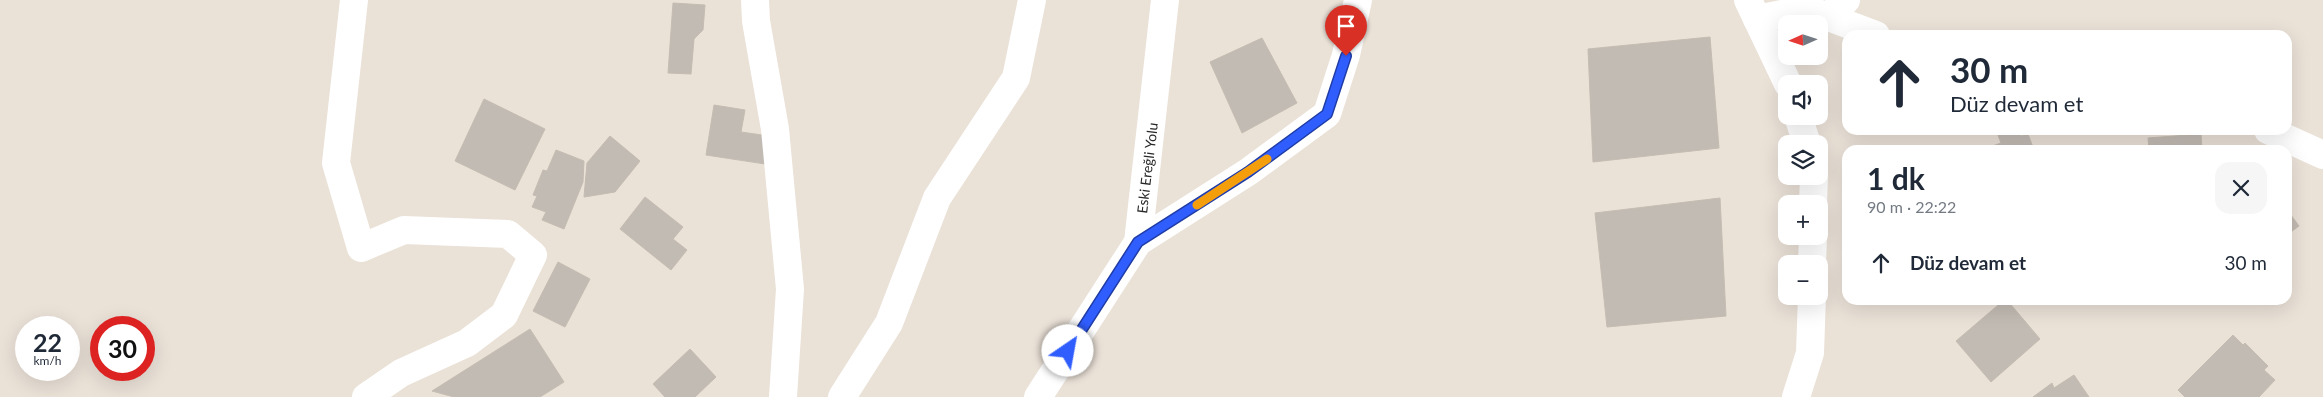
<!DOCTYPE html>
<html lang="tr">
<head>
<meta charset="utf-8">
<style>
  :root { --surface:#fff; --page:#f6f6f7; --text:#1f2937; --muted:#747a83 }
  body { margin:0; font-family:Lato,sans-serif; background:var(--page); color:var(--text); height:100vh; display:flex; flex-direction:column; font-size:19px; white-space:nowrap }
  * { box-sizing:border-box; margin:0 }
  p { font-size:16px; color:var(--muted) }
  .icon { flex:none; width:28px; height:28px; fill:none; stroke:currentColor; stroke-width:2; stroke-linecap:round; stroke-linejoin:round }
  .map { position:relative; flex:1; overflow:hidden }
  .side { position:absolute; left:1842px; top:145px; width:450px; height:160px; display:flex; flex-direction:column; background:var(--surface); border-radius:15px; box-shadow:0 5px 20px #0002 }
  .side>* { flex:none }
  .hud { position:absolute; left:1842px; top:30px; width:450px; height:105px; border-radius:15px; box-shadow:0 5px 20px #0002; background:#fff; color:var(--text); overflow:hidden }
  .needle { width:32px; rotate:267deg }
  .buttons { position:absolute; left:1778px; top:15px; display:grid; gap:10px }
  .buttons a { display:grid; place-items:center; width:50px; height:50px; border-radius:10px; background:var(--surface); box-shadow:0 5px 20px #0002; font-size:25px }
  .speed { position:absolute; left:15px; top:316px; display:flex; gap:10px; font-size:25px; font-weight:700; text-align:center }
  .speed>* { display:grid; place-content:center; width:65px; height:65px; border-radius:50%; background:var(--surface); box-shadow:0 5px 20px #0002; line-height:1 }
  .speed small { font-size:12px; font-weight:400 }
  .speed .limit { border:8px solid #d22; background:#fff; color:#111 }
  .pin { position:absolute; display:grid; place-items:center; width:42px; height:42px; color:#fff; margin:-51px -21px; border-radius:50% 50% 50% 0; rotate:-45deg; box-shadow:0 0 5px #0007 }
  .pin .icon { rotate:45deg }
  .me { position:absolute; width:55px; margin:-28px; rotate:33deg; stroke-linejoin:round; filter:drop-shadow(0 0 4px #0008) }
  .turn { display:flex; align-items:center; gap:18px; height:105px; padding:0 25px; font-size:22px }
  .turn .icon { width:65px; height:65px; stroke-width:2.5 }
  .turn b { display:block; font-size:35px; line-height:42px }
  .round { display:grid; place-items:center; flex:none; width:52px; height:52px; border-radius:15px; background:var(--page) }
  .head { display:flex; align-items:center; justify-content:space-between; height:85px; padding:0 25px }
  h1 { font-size:30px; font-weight:700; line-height:38px }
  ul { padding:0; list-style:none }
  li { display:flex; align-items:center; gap:15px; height:65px; padding:0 25px }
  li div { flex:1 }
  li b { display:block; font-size:19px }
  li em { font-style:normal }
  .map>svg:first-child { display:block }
  .building { fill:#c2bbb4; stroke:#c5bdb1 }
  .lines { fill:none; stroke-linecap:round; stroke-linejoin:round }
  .street { stroke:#fff; stroke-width:28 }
  .route-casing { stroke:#1f3ca5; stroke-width:12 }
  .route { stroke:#305dfe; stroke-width:9 }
  .slow { stroke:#f59e0b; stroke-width:9 }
  .labels { text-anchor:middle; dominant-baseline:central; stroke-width:4; stroke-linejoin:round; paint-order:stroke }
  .street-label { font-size:14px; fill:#272727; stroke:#fff }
</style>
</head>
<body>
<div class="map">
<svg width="2323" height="397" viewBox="0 0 2323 397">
  <rect width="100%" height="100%" fill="#eae1d7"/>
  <g class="building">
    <path d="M673,3L705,5L703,30L694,39L691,74L668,73Z"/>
    <path d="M1710,37L1719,148L1593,162L1588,49Z"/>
    <path d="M1262,38L1297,103L1242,133L1210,62Z"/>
    <path d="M484,99L545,129L515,190L455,161Z"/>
    <path d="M714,105L745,110L741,132L769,136L765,164L706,155Z"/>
    <path d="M1996,130H2018L2021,136L2028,134L2034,150H1981L2001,143Z"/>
    <path d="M2201,134L2202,150H2149L2148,138Z"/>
    <path d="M610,136L640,161L615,192L584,197L587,163Z"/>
    <path d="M556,150L584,161L583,182L564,229L542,220L546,212L532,207L537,196L533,195L543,170L547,171Z"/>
    <path d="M645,197L683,227L673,239L687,250L671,270L620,229Z"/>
    <path d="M1720,198L1726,316L1607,327L1595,213Z"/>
    <path d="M2288,211L2299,226L2288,234Z"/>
    <path d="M558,262L590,279L565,327L533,311Z"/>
    <path d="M2004,300H2007L2040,339L1991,382L1956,341Z"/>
    <path d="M530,329L564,382L540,397H454L432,391Z"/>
    <path d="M2233,335L2243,345L2245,343L2268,366L2264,370L2275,380L2259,397H2185L2178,390Z"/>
    <path d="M690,349L716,377L695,397H665L653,384Z"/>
    <path d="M2074,375L2089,397H2033L2052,383L2054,388Z"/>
  </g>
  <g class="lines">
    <g class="street">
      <path d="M354,0L336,163L361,248L404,230L508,234L533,255L504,315L467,343L401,373L366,397"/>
      <path d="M755,0L756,21L775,129L790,289L783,397"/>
      <path d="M1748,0L1788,84"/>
      <path d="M1828,17L1846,0"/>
      <path d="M1757,19L1807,9L1876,35"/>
      <path d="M1798,116L1807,144"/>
      <path d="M2268,130L2323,155"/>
      <path d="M1813,204L1814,176"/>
      <path d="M1138,242L1248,172L1327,114L1346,55L1358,0"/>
      <path d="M1812,264L1813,236"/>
      <path d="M842,397L889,323L937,198L1016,78L1032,0"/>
      <path d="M1038,397L1138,242L1165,0"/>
      <path d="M1796,397L1810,353L1812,296"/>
    </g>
  </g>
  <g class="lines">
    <defs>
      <path id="route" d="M1068,351L1138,242L1248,172L1327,114L1346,56"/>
    </defs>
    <use href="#route" class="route-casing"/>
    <use href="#route" class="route"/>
    <path class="slow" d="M1197,205L1267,159"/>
  </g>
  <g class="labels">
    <g class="street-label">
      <text transform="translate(1147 168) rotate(-83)">Eski Ereğli Yolu</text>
    </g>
  </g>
</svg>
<div class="buttons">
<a><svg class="needle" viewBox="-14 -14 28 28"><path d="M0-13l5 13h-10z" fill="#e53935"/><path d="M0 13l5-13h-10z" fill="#747a83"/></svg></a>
<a><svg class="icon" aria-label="sound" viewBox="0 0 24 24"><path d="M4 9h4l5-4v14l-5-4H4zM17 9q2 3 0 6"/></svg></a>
<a><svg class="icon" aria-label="layers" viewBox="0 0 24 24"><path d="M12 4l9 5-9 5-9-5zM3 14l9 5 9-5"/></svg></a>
<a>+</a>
<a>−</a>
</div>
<div class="speed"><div>22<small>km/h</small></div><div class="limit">30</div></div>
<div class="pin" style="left:1346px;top:56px;background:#d93025"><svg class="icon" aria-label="arrive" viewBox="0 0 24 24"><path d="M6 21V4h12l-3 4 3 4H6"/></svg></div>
<svg class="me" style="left:1068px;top:351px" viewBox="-20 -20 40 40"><circle r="19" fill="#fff"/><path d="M0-13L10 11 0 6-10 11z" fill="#305dfe"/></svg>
<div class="hud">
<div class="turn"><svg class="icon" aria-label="ahead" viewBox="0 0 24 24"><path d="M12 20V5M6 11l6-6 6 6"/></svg><div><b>30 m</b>Düz devam et</div></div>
</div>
<section class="side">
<div class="head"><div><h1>1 dk</h1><p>90 m · 22:22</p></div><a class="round"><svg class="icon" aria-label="close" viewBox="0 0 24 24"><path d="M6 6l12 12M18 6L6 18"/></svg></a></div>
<ul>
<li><svg class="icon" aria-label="ahead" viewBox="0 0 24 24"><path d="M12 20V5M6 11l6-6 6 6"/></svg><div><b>Düz devam et</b></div><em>30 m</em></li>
</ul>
</section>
</div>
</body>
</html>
